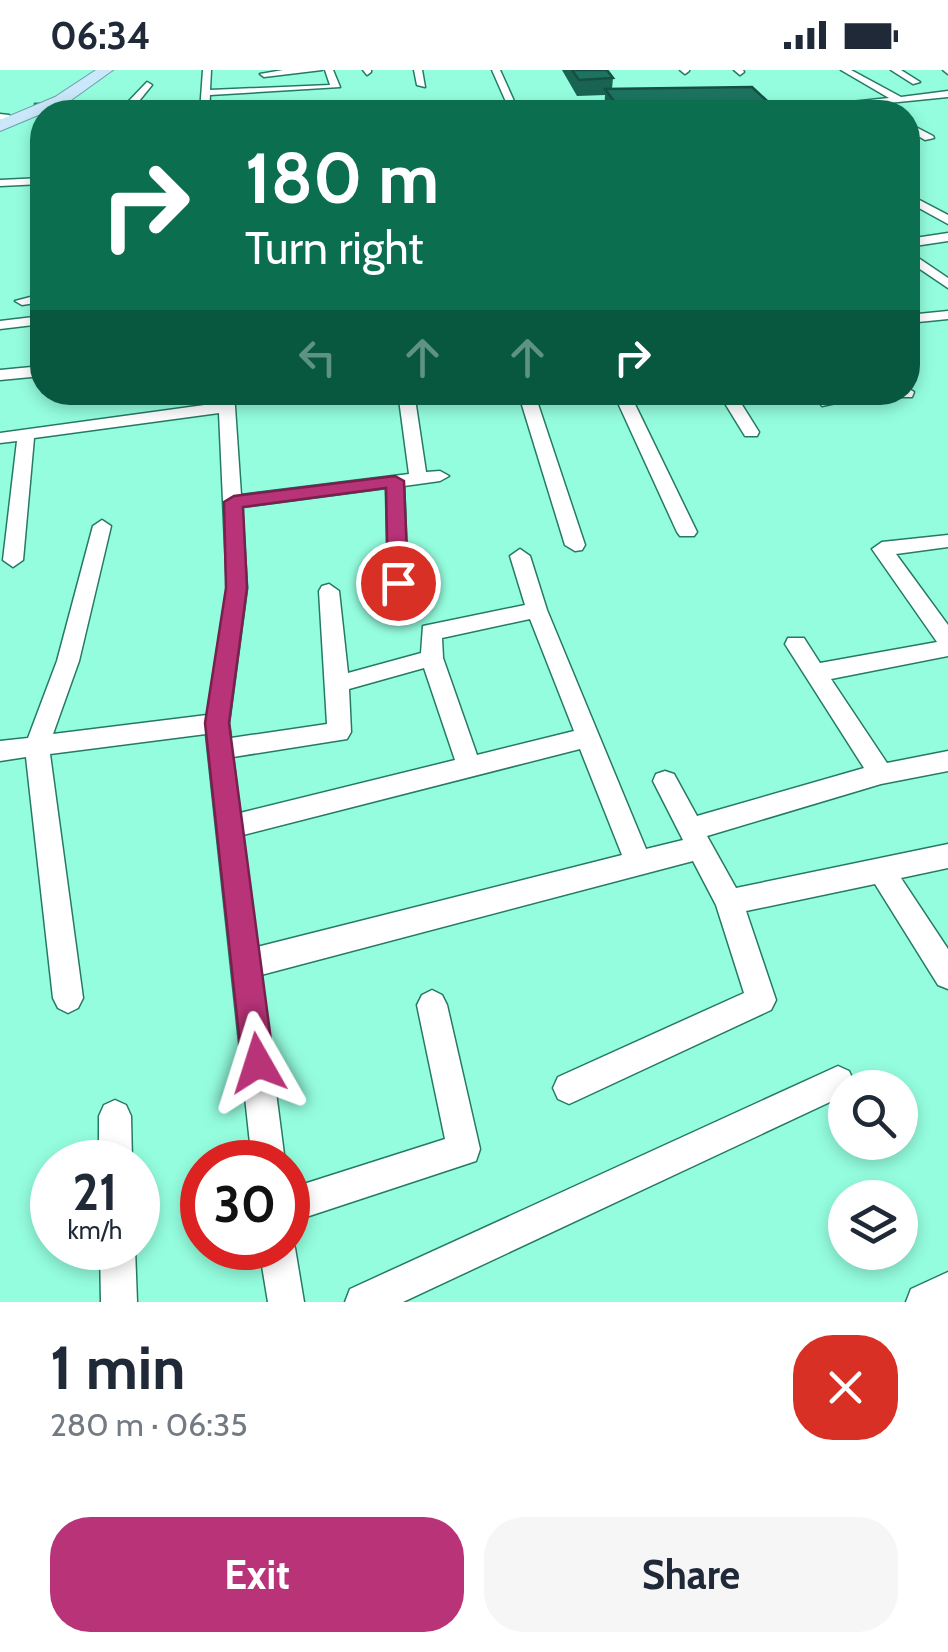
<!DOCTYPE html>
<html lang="en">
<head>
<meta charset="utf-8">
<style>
  :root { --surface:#fff; --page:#f6f6f7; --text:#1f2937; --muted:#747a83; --accent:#b83378 }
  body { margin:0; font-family:Cabin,sans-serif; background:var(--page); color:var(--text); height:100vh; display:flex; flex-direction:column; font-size:38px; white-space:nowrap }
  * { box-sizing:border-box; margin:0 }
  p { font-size:32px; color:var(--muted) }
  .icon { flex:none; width:55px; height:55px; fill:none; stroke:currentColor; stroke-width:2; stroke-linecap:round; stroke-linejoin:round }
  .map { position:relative; height:1232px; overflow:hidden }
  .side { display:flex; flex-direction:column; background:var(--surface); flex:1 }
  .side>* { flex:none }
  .guide { position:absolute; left:30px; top:30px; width:890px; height:305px; border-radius:40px; box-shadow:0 5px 15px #0003; background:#0b6e4f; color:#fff; overflow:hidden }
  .tools { position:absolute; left:828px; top:1000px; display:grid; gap:20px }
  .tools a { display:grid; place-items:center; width:90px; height:90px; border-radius:50%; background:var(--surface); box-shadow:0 5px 15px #0003; font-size:50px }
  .speed { position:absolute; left:30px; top:1070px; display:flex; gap:20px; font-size:50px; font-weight:700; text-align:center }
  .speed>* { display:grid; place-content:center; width:130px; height:130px; border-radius:50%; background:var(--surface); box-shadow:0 5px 15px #0003; line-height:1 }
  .speed small { font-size:25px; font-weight:400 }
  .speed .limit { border:15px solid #d22; background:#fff; color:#111 }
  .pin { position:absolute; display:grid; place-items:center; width:85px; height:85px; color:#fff; margin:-42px; border:5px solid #fff; border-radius:50%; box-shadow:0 2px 10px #0007 }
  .me { position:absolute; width:110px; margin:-55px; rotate:354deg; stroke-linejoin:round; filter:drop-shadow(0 0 8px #0008) }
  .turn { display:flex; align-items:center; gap:35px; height:210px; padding:0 50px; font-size:45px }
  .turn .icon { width:130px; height:130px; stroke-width:2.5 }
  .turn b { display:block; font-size:70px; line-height:85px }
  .lanes { display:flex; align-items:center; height:95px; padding:0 50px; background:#0003; justify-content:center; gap:50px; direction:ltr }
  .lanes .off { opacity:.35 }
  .round { display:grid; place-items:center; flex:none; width:105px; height:105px; border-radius:40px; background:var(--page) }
  .headline { display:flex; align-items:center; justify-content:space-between; height:170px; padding:0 50px }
  h1 { font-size:60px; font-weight:700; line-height:75px }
  .action { display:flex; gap:20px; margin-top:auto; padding:20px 50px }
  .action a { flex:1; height:115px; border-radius:40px; background:var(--accent); color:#fff; font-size:40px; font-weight:700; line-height:115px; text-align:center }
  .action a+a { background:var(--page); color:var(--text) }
  .status { display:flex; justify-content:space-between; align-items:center; height:70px; padding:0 50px; background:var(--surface); direction:ltr }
  .status svg { height:28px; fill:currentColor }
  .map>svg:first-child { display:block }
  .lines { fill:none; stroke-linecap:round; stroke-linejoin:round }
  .minor-casing { stroke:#267a65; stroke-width:3 }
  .primary-casing { stroke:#6d9ead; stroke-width:2 }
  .minor { fill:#fff; fill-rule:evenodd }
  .primary { fill:#cae8f9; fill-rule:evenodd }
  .wall { fill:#196352 }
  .building { fill:#1d735f; stroke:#145042; stroke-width:2.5 }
  .route { fill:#b83378; stroke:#78214e; stroke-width:2.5 }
</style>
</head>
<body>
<div class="status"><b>06:34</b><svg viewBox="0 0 49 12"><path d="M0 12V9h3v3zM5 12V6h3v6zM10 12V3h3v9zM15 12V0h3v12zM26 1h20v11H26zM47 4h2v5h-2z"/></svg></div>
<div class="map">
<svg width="948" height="1232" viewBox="0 0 948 1232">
  <rect width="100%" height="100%" fill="#94fdde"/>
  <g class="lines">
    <defs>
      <g id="minor">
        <path d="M203,0H211L210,20L330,15L325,0H333L340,17L210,25L209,42H200Z"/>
        <path d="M283,0H322L264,7L260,4Z"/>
        <path d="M363,0H371V2L367,5Z"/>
        <path d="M414,0H422L425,17L417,15Z"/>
        <path d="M492,0H500L519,42H381L507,34Z"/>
        <path d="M680,0H689V1L685,4Z"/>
        <path d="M734,0H743L744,2L740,5Z"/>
        <path d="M841,0H851L901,27L948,21V27L848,37L851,32L889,28Z"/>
        <path d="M891,0H901L920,12L913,14Z"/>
        <path d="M943,0H948V4Z"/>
        <path d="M147,12L152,15L135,36L134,42H126L125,39L35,34L127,33Z"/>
        <path d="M0,44L9,45L11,47L0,50Z"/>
        <path d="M908,53L933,66L934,68L925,70L908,60Z"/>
        <path d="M42,108V114L0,116V110Z"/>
        <path d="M908,124L948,145V154L908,132Z"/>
        <path d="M42,146V154H36V148Z"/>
        <path d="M948,163V171L908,177V169Z"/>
        <path d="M908,181L948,208V218L908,191Z"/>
        <path d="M42,224V232L22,235L15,231Z"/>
        <path d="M948,241V249L908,253V245Z"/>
        <path d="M42,246V254L0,259V251Z"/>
        <path d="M42,296V306L0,310V300Z"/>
        <path d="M908,318L914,322L912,327H900L898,322H908Z"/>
        <path d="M218,322H234L241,425L409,404L398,322H414L426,402L440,401L449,406L440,411L404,416L408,513L398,520L388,513L386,418L242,437L247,518L229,653L231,668L327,654L319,521L322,516L329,514L339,521L348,603L421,583L423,556L525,535L510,486L520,479L530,486L547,540L646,779L683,770L653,711L656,704L665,701L674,704L697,746L864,698L785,574L788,568H804L820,593L937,572L872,479L882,472L948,465V477L896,484L948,555V586L831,609L887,693L948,681V701L881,714L707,766L736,818L948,774V798L901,808L948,879V919L938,915L875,814L746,841L776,930L771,940L580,1029L569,1034L558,1029L553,1018L558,1007L744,923L716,835L693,791L261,905L285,1092H252L206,664L50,684L83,928L78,938L68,943L58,938L53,928L26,687L0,691V671L28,668L57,591L93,456L102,450L111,456L79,591L53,664L207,645L227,518L219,343L34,368L23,490L13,497L3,490L17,371L0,373V363L219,333ZM530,549L574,661L477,685L443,588L442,568ZM424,598L455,690L240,743L233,687L347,669L351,662L349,619ZM580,679L622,785L257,877L243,765Z"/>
        <path d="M518,322H534L585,475L582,480L575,481L565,475Z"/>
        <path d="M613,322H629L697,462L694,466H680L677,462Z"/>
        <path d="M718,322H734L759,362L757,366H745Z"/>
        <path d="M812,322H828L836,333L822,336Z"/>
        <path d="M432,920L442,925L447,935L480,1079L476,1091L288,1153V1119L445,1069L417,935L422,925Z"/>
        <path d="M838,996L849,1001L854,1012L851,1018H845V1025L403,1232H345L350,1219Z"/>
        <path d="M115,1030L126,1035L131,1046L132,1092H99V1046L104,1035Z"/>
        <path d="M288,1165L295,1178L304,1232H268L259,1178H288Z"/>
        <path d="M100,1178H135L137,1232H101Z"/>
        <path d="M948,1202V1232H906L911,1219Z"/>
      </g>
      <path id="primary" d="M96,0H113L67,33L0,61V50L55,27Z"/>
    </defs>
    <use href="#minor" class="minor-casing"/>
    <use href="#primary" class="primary-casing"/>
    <use href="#minor" class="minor"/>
    <use href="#primary" class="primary"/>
  </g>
  <path class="wall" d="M562,0H607L613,8L612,19L778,41V42H604L605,25L577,26Z"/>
  <g class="building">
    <path d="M572,0H607L613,8L579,10Z"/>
    <path d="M752,17L778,41L622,42L605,19Z"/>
  </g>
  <path class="route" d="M395,406L404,411L408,513L398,520L388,513L386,418L243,437L247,518L229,653L274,993L269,1004L258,1009L247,1004L242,993L205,653L226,518L224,432L234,426Z"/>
</svg>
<div class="tools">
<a><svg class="icon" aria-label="search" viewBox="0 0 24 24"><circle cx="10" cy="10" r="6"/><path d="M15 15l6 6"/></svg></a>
<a><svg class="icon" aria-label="layers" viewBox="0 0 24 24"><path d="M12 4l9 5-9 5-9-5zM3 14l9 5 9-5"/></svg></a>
</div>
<div class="speed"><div>21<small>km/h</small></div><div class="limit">30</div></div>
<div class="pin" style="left:398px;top:513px;background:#d93025"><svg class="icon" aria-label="arrive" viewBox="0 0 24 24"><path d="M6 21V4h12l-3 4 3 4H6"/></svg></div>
<svg class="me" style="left:258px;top:993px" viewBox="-20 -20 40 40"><path d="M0-17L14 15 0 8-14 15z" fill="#b83378" stroke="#fff" stroke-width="4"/></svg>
<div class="guide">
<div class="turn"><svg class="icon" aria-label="right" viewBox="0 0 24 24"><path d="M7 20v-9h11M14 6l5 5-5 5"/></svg><div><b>180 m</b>Turn right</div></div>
<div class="lanes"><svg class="icon off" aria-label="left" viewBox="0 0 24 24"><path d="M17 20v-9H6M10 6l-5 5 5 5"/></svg><svg class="icon off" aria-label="ahead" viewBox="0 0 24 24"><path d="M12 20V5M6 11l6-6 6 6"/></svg><svg class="icon off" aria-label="ahead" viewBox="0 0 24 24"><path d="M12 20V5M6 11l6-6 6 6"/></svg><svg class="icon" aria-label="right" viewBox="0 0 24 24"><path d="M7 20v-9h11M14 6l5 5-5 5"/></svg></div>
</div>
</div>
<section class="side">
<div class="headline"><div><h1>1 min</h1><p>280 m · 06:35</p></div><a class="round" style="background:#d93025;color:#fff"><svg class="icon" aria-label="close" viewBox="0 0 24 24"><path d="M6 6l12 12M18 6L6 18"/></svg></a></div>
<div class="action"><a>Exit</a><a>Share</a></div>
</section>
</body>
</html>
